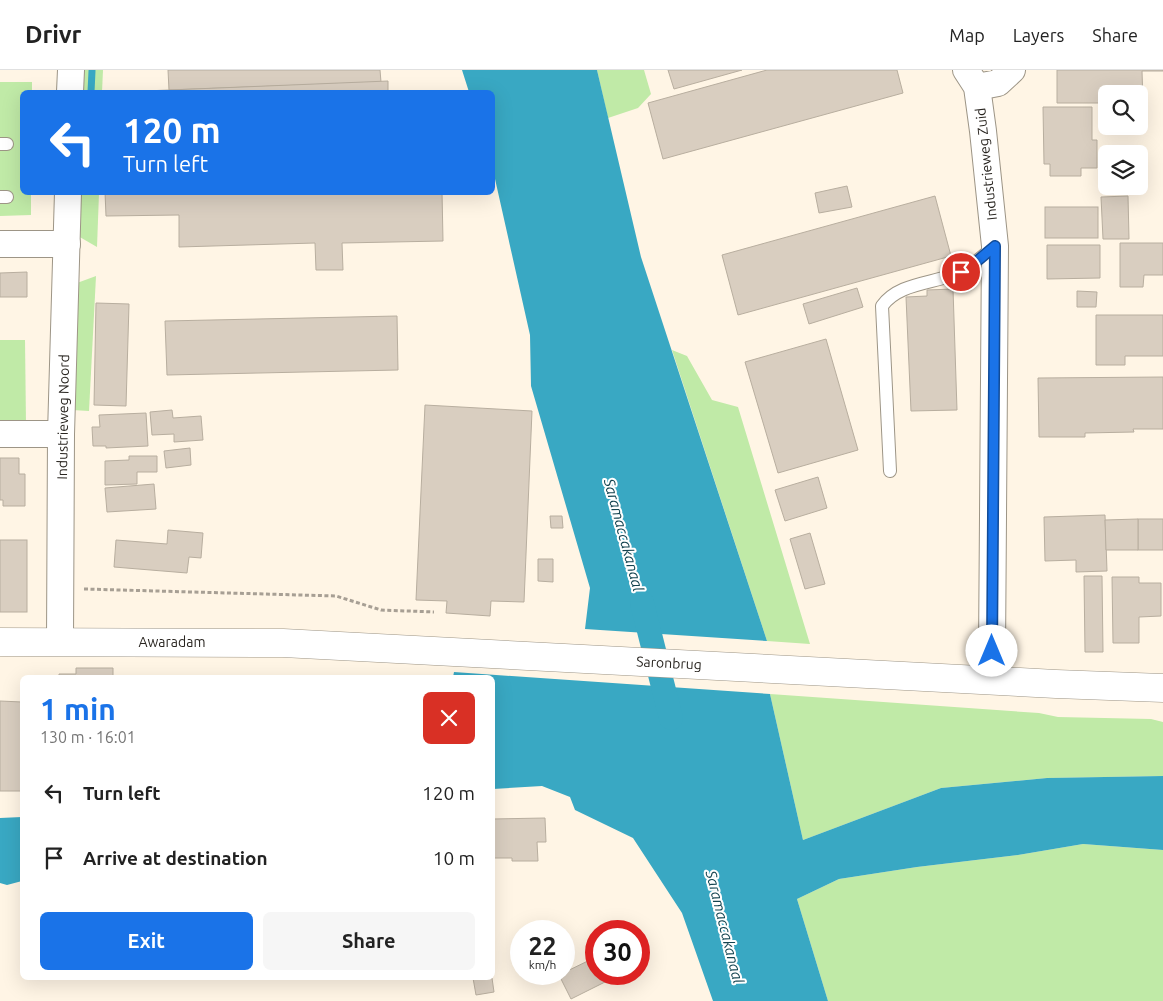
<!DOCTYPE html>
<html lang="en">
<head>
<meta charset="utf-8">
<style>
  :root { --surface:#fff; --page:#f6f6f6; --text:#222; --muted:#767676; --line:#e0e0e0; --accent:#1a73e8 }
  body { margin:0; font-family:Ubuntu,sans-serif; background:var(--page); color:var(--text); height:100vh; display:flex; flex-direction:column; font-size:19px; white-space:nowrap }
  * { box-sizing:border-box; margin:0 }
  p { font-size:16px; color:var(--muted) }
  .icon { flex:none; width:28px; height:28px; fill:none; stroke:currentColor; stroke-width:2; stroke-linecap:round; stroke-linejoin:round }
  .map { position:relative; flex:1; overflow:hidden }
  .panel { position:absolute; left:20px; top:605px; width:475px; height:305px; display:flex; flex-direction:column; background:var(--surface); border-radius:8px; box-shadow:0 5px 20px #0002 }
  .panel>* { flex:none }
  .hud { position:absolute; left:20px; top:20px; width:475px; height:105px; border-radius:8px; box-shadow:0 5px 20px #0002; background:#1a73e8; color:#fff; overflow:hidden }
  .tools { position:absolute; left:1098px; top:15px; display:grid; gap:10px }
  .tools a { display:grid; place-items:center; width:50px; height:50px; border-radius:8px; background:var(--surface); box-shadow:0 5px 20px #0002; font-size:25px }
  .speed { position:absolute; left:510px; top:850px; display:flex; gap:10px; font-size:25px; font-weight:700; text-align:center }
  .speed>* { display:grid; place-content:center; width:65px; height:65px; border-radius:50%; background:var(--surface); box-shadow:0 5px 20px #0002; line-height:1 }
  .speed small { font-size:12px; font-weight:400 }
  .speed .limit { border:8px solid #d22; background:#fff; color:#111 }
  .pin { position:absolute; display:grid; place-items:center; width:42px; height:42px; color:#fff; margin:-21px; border:2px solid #fff; border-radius:50%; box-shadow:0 1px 5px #0007 }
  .me { position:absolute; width:55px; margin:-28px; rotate:0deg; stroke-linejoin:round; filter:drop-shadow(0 0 4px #0008) }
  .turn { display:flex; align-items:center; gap:18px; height:105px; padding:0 20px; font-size:22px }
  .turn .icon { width:65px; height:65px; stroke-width:2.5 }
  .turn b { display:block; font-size:35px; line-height:42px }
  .round { display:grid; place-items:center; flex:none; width:52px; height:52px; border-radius:8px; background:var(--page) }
  .summary { display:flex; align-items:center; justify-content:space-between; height:85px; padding:0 20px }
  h1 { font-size:30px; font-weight:700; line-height:38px; color:var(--accent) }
  .action { display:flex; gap:10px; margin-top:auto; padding:10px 20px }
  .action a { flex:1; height:58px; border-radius:8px; background:var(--accent); color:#fff; font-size:20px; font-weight:700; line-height:58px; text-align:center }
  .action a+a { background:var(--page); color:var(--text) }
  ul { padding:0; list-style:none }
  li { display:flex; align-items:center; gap:15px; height:65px; padding:0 20px }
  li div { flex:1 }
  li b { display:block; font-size:19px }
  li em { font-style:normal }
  header { display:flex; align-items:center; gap:30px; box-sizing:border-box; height:70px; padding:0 25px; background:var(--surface); border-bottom:1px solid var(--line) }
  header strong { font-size:24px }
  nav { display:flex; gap:28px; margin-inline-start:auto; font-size:18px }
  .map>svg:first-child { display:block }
  .green { fill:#c0eaa7 }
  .water { fill:#39a8c3 }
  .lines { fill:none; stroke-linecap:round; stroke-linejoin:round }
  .stream { stroke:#39a8c3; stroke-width:7 }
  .canal { stroke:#39a8c3; stroke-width:24 }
  .building { fill:#d9cec0; stroke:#b8ae9f }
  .lane-casing { stroke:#9d9586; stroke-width:14 }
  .street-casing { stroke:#9d9586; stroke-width:28 }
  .secondary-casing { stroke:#9d9586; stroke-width:29 }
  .path { stroke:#a79f94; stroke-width:3; stroke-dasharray:4 2.5; stroke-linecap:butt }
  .lane { stroke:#fff; stroke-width:12 }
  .street { stroke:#fff; stroke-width:26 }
  .secondary { stroke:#fff; stroke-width:28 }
  .route-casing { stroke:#114b97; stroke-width:12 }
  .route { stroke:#1a73e8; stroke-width:9 }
  .labels { text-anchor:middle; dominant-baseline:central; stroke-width:4; stroke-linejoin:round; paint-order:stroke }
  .street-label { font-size:14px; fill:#292520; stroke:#fff }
  .water-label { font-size:15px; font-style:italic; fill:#144450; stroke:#fff }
</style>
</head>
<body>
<header>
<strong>Drivr</strong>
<nav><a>Map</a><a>Layers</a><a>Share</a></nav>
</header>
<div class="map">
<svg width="1163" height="931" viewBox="0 0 1163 931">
  <rect width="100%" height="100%" fill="#fff5e5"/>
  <g class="green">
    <path d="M84,0H103L102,22H81Z"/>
    <path d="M597,0H644L651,24L638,38L608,48Z"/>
    <path d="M0,12H32V22H22V122L31,123V145L0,146Z"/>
    <path d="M79,123H99L97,177L78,166Z"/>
    <path d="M96,206L89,341L72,340L77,213Z"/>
    <path d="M0,270H25L26,355L0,356Z"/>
    <path d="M672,280L687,286L712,330L738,337L810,574L767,571Z"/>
    <path d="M770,624L1039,643L1058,647L1151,649L1163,652V706L1047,708L941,718L803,770Z"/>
    <path d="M1083,774L1163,780V931H828L797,829L839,809L917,797L1018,785Z"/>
  </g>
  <g class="water">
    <path d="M462,0H597L641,187L767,571L585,559L590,518L531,316L530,265L493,100L492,22H469Z"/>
    <path d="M454,602L770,624L803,770L941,718L1047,708L1163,706V780L1083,774L1018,785L917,797L839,809L797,829L828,931H713L682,843L633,768L575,740L570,727L542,716L493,719L492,608L453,607Z"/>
    <path d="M22,747V811L7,815L0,813V748Z"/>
  </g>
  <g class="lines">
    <path class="stream" d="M91,22L92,1"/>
    <path class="canal" d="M642,533L671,648"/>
  </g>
  <g class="building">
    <path d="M168,0H380L381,12L169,20Z"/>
    <path d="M668,0H742L674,19Z"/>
    <path d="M767,0H897L903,23L663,89L648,33Z"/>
    <path d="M1057,0H1163V1H1142L1143,32H1139V24H1106V33H1057Z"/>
    <path d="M388,11V22L145,21L169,20Z"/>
    <path d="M1043,37H1092V70H1097V98H1081V106H1050V94H1044Z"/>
    <path d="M847,116L852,137L819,143L815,123Z"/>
    <path d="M105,122H442L443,171L342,173L343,200H316L315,173L179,177V145L106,146Z"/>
    <path d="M935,126L951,186L738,245L722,185Z"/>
    <path d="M1128,126L1129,169H1103L1101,127Z"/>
    <rect x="1045" y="137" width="53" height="31"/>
    <path d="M1120,173H1163V205H1144L1143,217H1120Z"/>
    <path d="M1047,175H1100V208L1047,209Z"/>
    <path d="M27,202V227H0V203Z"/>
    <path d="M857,218L863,237L809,254L803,234Z"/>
    <path d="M953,219L957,340L911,341L906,227L927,226V220Z"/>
    <path d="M1077,221L1097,222L1096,237H1077Z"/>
    <path d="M96,233L129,234L126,336L94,335Z"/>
    <path d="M1096,245H1163V286H1125V295H1096Z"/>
    <path d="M397,246L398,300L167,305L165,251Z"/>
    <path d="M826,269L858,380L778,403L745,292Z"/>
    <path d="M1163,307V359H1133L1134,362L1085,363V367H1039L1038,308Z"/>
    <path d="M425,335L532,341L524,532L491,531L490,546L446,543L447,531L416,530Z"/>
    <path d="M172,340L173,348L201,346L203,370L174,372V364L152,365L150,342Z"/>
    <path d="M146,343L148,376L106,378V376H93L92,357H100L99,345Z"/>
    <path d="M190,378L191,395L166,398L164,381Z"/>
    <path d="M129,386H157V402H137V414L105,415V391L129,390Z"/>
    <path d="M0,388H19V404H25V436H3V430H0Z"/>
    <path d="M818,407L827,438L785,451L775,420Z"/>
    <path d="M154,414L156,439L107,442L105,418Z"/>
    <path d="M1105,445L1107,501L1076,502V490L1045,491L1044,447Z"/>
    <path d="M550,446H562L563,458H551Z"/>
    <rect x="1138" y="449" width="25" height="31"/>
    <path d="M1138,449V480H1106L1105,450Z"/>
    <path d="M168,460L203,463L201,488L189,487L187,503L114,497L116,470L167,474Z"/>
    <path d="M810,463L825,514L805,519L790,469Z"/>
    <rect x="0" y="470" width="27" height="72"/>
    <path d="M538,489H553V512L538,511Z"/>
    <path d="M1084,506H1102L1103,582H1085Z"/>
    <path d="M1112,507H1139V513H1161V546L1139,547V573H1113Z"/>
    <path d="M76,598H113V608H59V604H76Z"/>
    <path d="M0,631L22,632V721H0Z"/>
    <path d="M545,748L546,772H537L538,791H512V788H492V749Z"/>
    <path d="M596,887V904H621L571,929L559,905Z"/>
    <path d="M473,908H492L494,922L476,925Z"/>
  </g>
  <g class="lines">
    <defs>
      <g id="lane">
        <path d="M0,74H7"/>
        <path d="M0,127H7"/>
        <path d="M890,401L882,236C899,212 935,214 960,202C973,196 984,185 995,176"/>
      </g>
      <g id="street">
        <path d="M966,0L977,17L983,61L995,176L992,581"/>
        <path d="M977,17L998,13L1012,0"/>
        <path d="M70,22L71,0"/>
        <path d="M0,174H67"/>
        <path d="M0,364H61"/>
        <path d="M60,571L61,364L68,122"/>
      </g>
      <path id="secondary" d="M0,572L283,573L1056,614L1163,618"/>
    </defs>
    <use href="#lane" class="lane-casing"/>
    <use href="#street" class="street-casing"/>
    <use href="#secondary" class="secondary-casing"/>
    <path class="path" d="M84,519L336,526L381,540L434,542"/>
    <use href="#lane" class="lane"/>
    <use href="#street" class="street"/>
    <use href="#secondary" class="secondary"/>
  </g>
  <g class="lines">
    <defs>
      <path id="route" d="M961,202L976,192L995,176L992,581"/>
    </defs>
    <use href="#route" class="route-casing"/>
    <use href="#route" class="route"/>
  </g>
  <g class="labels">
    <g class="street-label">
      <text transform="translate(986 94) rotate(-96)">Industrieweg Zuid</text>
      <text transform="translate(63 347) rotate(-89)">Industrieweg Noord</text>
      <text x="172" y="572">Awaradam</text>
      <text transform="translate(669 593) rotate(3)">Saronbrug</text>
    </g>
    <g class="water-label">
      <text transform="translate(624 465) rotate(75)">Saramaccakanaal</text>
      <text transform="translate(725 857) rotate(76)">Saramaccakanaal</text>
    </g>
  </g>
</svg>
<div class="tools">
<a><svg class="icon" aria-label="search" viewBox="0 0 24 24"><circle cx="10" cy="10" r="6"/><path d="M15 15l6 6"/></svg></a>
<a><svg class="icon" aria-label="layers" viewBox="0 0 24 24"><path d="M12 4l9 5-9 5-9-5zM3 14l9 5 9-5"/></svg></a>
</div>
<div class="speed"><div>22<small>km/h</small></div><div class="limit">30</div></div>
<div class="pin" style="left:961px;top:202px;background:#d93025"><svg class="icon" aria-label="arrive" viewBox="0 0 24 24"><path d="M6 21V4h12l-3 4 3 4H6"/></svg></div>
<svg class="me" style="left:992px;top:581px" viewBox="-20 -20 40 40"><circle r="19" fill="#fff"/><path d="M0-13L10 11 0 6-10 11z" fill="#1a73e8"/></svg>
<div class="hud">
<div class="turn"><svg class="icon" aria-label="left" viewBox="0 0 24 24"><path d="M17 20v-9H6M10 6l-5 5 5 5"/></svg><div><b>120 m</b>Turn left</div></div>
</div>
<section class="panel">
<div class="summary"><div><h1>1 min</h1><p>130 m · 16:01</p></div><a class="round" style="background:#d93025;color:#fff"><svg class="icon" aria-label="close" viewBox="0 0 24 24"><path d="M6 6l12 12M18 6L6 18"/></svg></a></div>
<ul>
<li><svg class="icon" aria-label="left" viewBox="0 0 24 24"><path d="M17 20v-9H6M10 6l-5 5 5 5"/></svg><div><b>Turn left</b></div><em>120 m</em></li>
<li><svg class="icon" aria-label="arrive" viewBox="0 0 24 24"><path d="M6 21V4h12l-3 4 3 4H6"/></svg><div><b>Arrive at destination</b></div><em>10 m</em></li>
</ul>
<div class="action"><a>Exit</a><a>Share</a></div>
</section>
</div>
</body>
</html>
